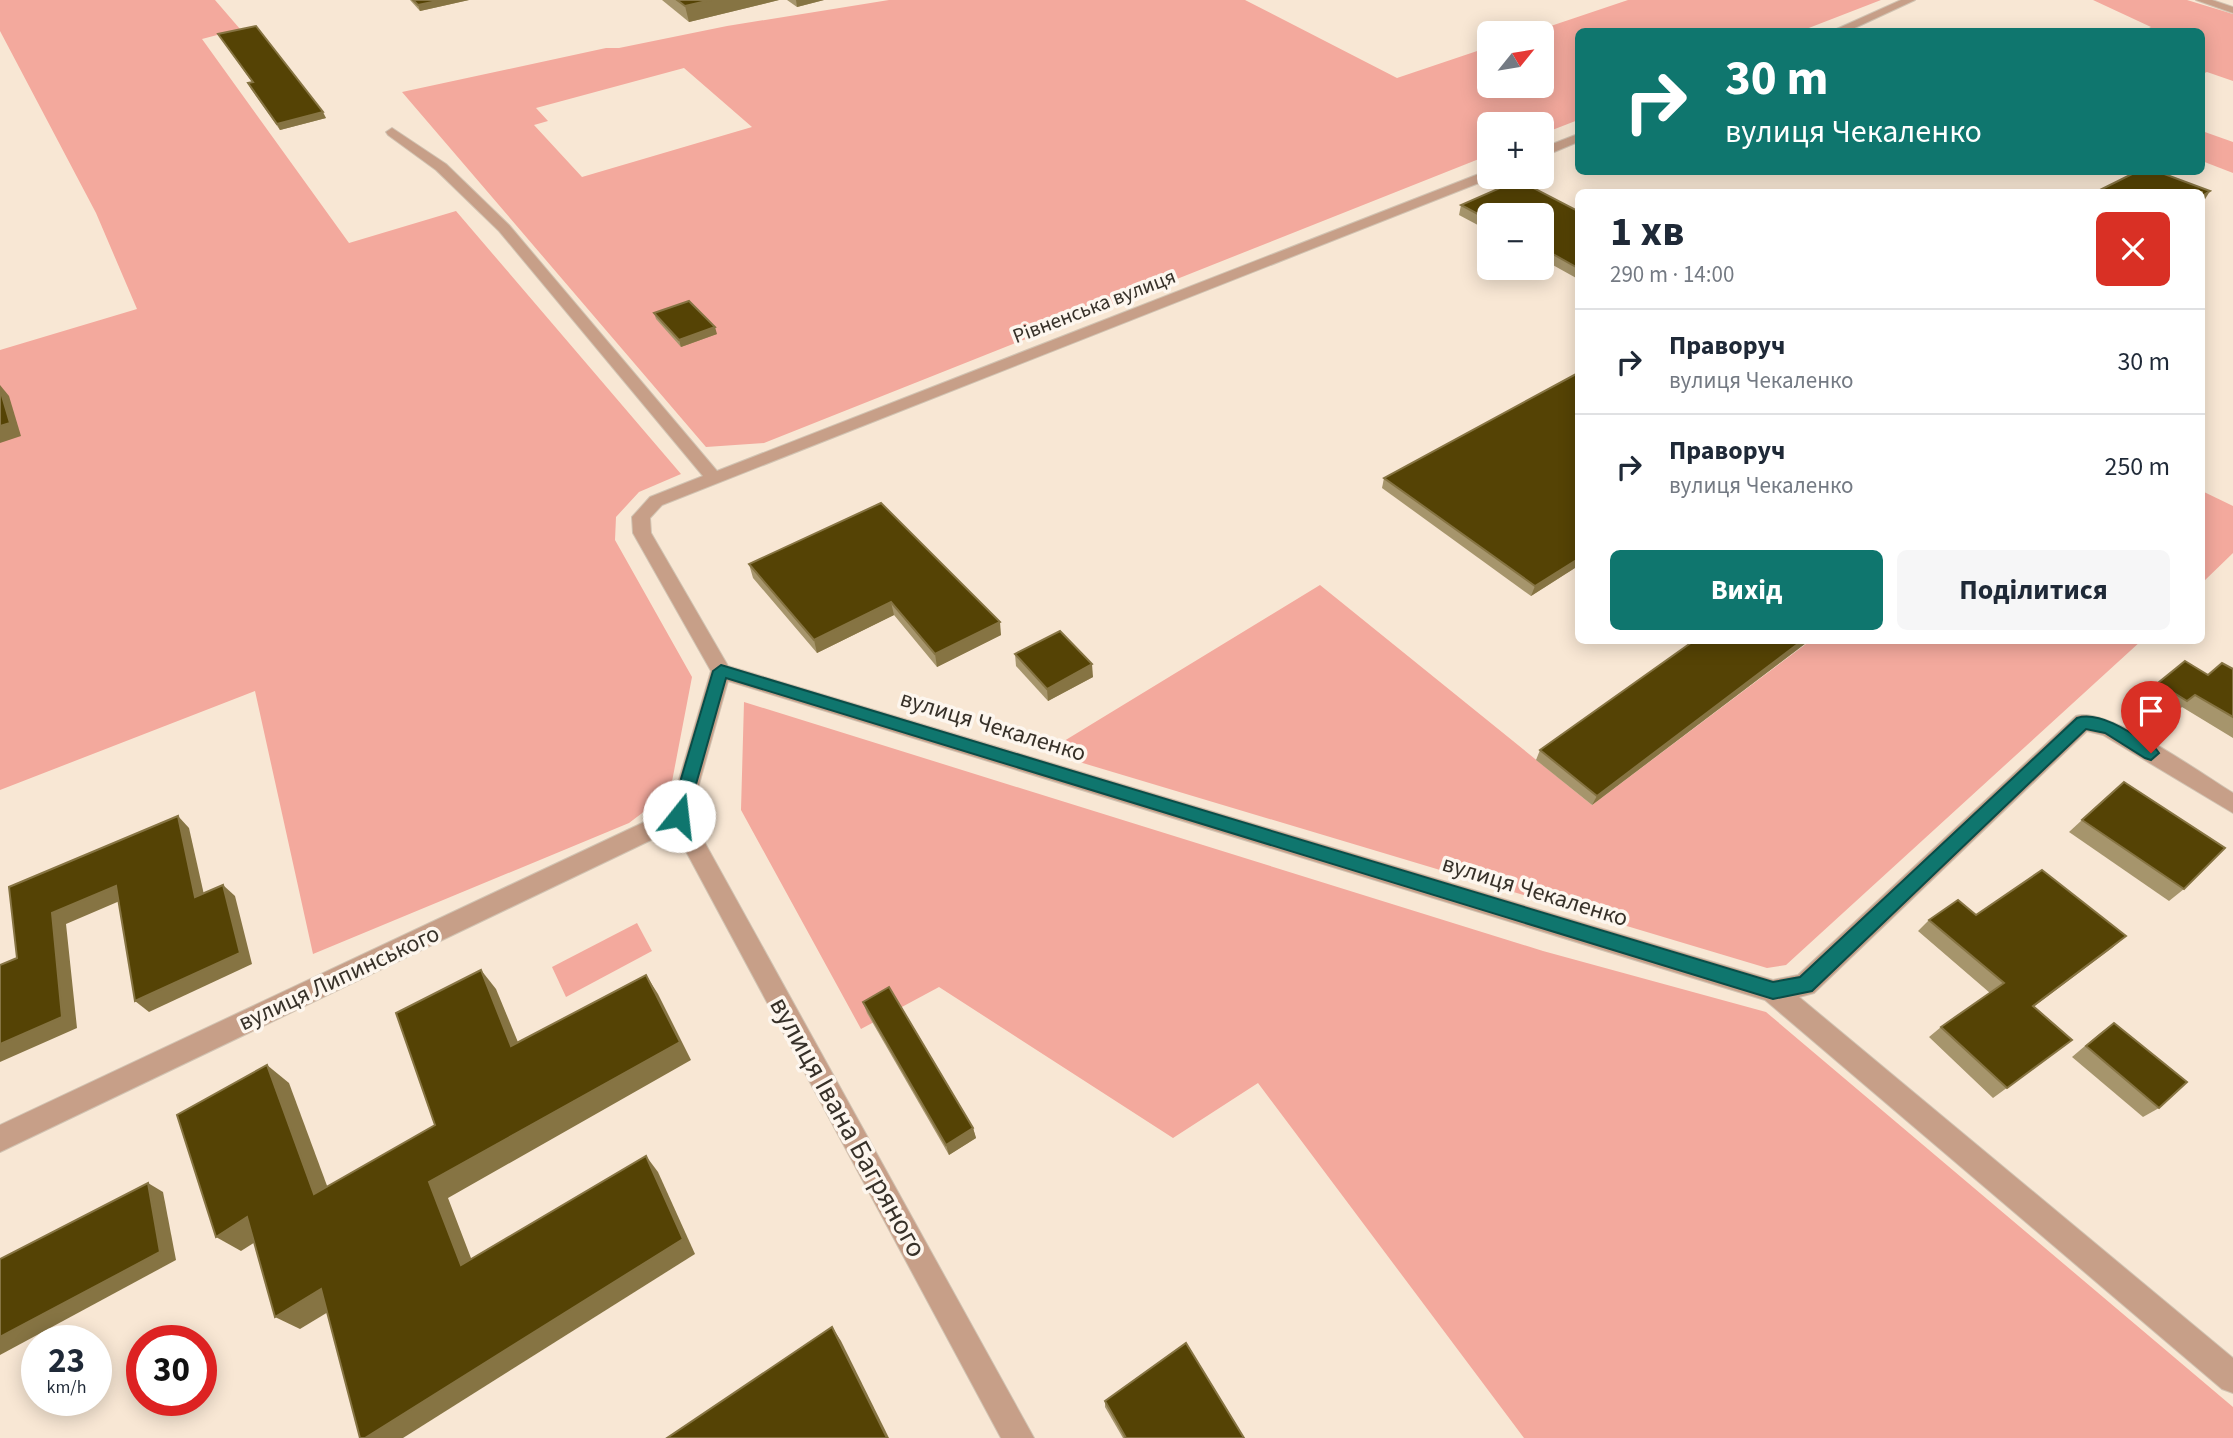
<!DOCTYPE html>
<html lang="uk">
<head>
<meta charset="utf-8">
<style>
  :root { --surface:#fff; --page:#f6f6f7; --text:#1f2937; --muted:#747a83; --line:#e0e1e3; --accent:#0f766e }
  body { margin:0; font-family:"Source Sans 3",sans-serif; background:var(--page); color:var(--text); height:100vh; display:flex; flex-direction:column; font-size:26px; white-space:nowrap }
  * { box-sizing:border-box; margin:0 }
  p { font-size:23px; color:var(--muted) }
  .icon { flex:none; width:38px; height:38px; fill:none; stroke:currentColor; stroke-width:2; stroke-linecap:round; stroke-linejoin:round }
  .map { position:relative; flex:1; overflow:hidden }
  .details { position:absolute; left:1575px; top:189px; width:630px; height:455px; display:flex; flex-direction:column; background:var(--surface); border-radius:10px; box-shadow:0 4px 18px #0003 }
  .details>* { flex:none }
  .top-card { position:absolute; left:1575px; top:28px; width:630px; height:147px; border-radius:10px; box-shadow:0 4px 18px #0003; background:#0f766e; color:#fff; overflow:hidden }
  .needle { width:46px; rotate:60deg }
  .controls { position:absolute; left:1477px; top:21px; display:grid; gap:14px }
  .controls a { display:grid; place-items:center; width:77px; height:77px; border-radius:10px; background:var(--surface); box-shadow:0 4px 18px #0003; font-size:35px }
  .speed { position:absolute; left:21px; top:1325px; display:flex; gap:14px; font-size:35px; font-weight:700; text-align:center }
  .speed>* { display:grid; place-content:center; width:91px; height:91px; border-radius:50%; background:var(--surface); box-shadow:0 4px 18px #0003; line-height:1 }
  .speed small { font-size:18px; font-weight:400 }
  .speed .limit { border:10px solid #d22; background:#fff; color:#111 }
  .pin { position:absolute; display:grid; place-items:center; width:60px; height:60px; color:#fff; margin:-72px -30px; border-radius:50% 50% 50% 0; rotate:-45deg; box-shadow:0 0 7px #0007 }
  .pin .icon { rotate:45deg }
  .me { position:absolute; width:77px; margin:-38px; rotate:16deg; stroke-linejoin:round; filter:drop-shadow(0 0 5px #0008) }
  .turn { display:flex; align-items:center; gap:24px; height:147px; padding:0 35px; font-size:32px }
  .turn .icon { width:91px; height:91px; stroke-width:2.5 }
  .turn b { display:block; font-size:49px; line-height:60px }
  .round { display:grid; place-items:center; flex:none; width:74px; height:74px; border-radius:10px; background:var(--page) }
  .head { display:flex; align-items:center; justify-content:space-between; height:119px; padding:0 35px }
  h1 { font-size:42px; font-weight:700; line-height:52px }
  .action { display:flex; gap:14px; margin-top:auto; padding:14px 35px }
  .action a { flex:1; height:80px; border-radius:10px; background:var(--accent); color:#fff; font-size:28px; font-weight:700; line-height:80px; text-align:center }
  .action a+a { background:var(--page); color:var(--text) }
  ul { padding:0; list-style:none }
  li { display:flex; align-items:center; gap:21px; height:105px; padding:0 35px; border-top:2px solid var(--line) }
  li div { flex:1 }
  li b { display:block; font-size:26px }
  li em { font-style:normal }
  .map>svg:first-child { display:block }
  .green { fill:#f3a99d; fill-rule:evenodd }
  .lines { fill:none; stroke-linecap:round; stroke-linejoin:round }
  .minor-casing { stroke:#d1c3b2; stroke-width:2 }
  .minor { fill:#c79f88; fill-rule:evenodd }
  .wall { fill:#a6956c }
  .shaded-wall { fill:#867443 }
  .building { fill:#554305; stroke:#867443; stroke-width:2 }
  .route { fill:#0f766e; stroke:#0a4d48; stroke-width:2 }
  .labels { text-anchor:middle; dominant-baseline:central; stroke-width:7; stroke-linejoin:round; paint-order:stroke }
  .far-street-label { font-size:21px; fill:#373129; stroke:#fdf6ee }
  .street-label { font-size:24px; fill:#373129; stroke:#fdf6ee }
  .near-street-label { font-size:28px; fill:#373129; stroke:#fdf6ee }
</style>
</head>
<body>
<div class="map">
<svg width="2233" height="1438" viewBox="0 0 2233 1438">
  <rect width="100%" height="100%" fill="#f8e7d4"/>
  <g class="green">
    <path d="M0,0H215L240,29L202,39L349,243L456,211L681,474L639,492L616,517L615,540L692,677L670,792L629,823L313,954L255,691L0,790V350L137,309L96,213L0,31Z"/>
    <path d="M889,0H1245L1397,78L1489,47V86H1542V33H1530L1628,0H1881L1801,31L1578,32V120L1542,134V124H1489V155L764,443L706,447L402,92L606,48H619L727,26ZM684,68L752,127L582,177L534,125L548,121L536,108Z"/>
    <path d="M2093,0H2187L2233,14V81L2207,72L2202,74V32L2143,31L2151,27Z"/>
    <path d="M2202,131L2233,142V173L2202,161Z"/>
    <path d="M2202,491L2233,506V553L2202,583Z"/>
    <path d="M1320,585L1592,805L1810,641H2141L1786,965L1767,968L1046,752Z"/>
    <path d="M744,702L1543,951L1766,1012L2233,1407V1438H1524L1258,1083L1173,1138L939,987L861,1029L741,810Z"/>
    <path d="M637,923L652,951L566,997L552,967Z"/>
  </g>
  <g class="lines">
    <defs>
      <g id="minor">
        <path d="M1901,0H1915L1846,32H1830Z"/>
        <path d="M2196,0H2212L2233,7V13Z"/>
        <path d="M392,128L446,164L509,225L717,471L1489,170V177H1494L662,505L650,518L651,533L728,666L1773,980L1798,975L2076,716C2107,706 2202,774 2233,793V813L2103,735L2087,731L1814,993L1799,997L2233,1358V1393L2222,1389L1765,1000L728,681L690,816L1034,1438H1001L674,829L0,1152V1125L670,810L711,671L633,533L632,517L650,497L703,476L499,231L436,170L388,135L386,132Z"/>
        <path d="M1578,134V142L1542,157V148Z"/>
      </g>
    </defs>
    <use href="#minor" class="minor-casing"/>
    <use href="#minor" class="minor"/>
  </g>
  <g class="wall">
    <path d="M410,0H469L420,11Z"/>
    <path d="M662,0H779L689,22Z"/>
    <path d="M787,0H824L797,7Z"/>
    <path d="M218,34L326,118L280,130L251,89L248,83L252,82Z"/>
    <path d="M1461,205L1578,211V279L1542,259V215H1489V231L1459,215Z"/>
    <path d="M654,313L717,334L681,347L656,319Z"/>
    <path d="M1578,373V566L1531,596L1382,488L1384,478Z"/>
    <path d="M881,503L1001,635L937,667L894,615L817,653L753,578L749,564Z"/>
    <path d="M1695,640H1810L1592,805L1536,760L1540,750Z"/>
    <path d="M1015,654L1093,677L1048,701L1016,666Z"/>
    <path d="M2233,669V738L2182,707L2174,714L2145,696L2158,683L2208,675Z"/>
    <path d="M2082,820L2184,889L2169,901L2069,832Z"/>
    <path d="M1976,915L2126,936L2034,1006L2072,1040L1993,1098L1929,1037L1941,1027L1990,993L1918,931L1929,920Z"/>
    <path d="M863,1002L973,1128L976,1138L949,1155L867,1013Z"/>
    <path d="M2114,1023L2159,1108L2143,1117L2072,1057L2099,1034Z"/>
    <path d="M1105,1401L1244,1438H1123L1105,1407Z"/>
  </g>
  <g class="shaded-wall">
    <path d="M442,0H469L420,11L418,5Z"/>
    <path d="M711,0H779L689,22L685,6Z"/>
    <path d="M796,0H824L797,7Z"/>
    <path d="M323,112L326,118L280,130L277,124Z"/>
    <path d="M2210,191L2204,201L2202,202V196Z"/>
    <path d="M715,327L717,334L681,347L679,340Z"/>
    <path d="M0,385L9,396L21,436L0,443Z"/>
    <path d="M1578,559V566L1531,596L1535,586Z"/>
    <path d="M891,602L894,615L817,653L814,640Z"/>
    <path d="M1000,622L1001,635L937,667L935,654Z"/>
    <path d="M1803,640H1810L1592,805L1597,796Z"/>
    <path d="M1092,664L1093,677L1048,701L1047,689Z"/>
    <path d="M178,816L189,828L207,908L195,897Z"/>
    <path d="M223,885L235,896L252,964L149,1012L135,1001Z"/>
    <path d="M116,886L129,897L66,924L77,1028L0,1062V1044L52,913Z"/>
    <path d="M2126,936L2112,948L2020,1017L2033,1006Z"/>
    <path d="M481,970L496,989L527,1064L511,1046Z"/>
    <path d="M646,975L658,994L691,1060L448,1198L479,1279L461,1265L429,1182Z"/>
    <path d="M267,1065L289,1083L336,1210L314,1194Z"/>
    <path d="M973,1128L976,1138L949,1155L946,1145Z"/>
    <path d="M646,1156L658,1172L695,1254L403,1438H365Z"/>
    <path d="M148,1183L163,1192L176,1260L0,1355V1337Z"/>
    <path d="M247,1217L271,1232L241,1251L216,1237Z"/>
    <path d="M321,1289L343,1303L300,1329L275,1317Z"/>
    <path d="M832,1327L841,1341L889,1438H887Z"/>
  </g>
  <g class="building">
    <path d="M413,0H442L418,5Z"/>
    <path d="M677,0H711L685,6Z"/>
    <path d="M256,26L323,112L277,124L248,83L253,82L218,34Z"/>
    <path d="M2136,172H2159L2210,191L2202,196V192H2096Z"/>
    <path d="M1518,180L1578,211V268L1542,248V215H1489V220L1461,205Z"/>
    <path d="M689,301L715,327L679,340L654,313Z"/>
    <path d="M1578,373V559L1535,586L1384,478Z"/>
    <path d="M0,389L10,423L0,426Z"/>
    <path d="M881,503L1000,622L935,654L891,602L814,640L749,564Z"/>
    <path d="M1060,631L1092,664L1047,689L1015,654Z"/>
    <path d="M1695,640H1803L1597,796L1540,750Z"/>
    <path d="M2185,661L2208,675L2222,663L2233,669V717L2195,695L2187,701L2158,683Z"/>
    <path d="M2124,782L2225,848L2184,889L2082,820Z"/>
    <path d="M178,816L195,897L223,885L240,953L135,1001L116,886L52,913L62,1017L0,1044V965L17,958L9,887Z"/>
    <path d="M2042,870L2126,936L2033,1006L2072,1040L2007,1088L1941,1027L2004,983L1929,920L1958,900L1976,915Z"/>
    <path d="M481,970L511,1046L646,975L680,1042L429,1182L461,1265L646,1156L683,1239L365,1438H360L321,1289L275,1317L247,1217L216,1237L177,1115L267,1065L314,1194L435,1125L396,1013Z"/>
    <path d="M889,987L973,1128L946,1145L863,1002Z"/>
    <path d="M2114,1023L2187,1082L2159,1108L2086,1046Z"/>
    <path d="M148,1183L160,1252L0,1337V1259Z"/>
    <path d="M832,1327L887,1438H667Z"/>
    <path d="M1186,1343L1244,1438H1126L1105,1401Z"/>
  </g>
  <path class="route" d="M721,665L1773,982L1800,977L2077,718C2101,710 2137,737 2156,749L2159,753L2151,760L2145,758L2105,733L2086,729L1812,991L1773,999L726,678L687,816L685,821H673L670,816L713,671Z"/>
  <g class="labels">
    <g class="far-street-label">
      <text transform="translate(1094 306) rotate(-21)">Рівненська вулиця</text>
    </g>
    <g class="street-label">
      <text transform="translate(993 726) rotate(17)">вулиця Чекаленко</text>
      <text transform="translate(1535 891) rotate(17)">вулиця Чекаленко</text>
      <text transform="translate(339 978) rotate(-25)">вулиця Липинського</text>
    </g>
    <g class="near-street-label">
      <text transform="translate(848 1127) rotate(61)">вулиця Івана Багряного</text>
    </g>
  </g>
</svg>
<div class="controls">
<a><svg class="needle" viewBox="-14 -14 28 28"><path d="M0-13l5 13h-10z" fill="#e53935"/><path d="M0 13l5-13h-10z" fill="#747a83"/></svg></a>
<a>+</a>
<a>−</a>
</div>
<div class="speed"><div>23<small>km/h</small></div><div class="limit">30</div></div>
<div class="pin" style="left:2151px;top:753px;background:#d93025"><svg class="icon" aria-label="arrive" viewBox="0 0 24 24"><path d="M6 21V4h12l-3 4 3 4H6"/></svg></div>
<svg class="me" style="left:679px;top:816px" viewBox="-20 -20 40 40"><circle r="19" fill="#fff"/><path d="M0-13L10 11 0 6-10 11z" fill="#0f766e"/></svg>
<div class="top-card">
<div class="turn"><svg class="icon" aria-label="right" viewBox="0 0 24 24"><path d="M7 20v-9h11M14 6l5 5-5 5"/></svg><div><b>30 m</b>вулиця Чекаленко</div></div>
</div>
<section class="details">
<div class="head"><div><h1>1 хв</h1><p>290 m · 14:00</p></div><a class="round" style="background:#d93025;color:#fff"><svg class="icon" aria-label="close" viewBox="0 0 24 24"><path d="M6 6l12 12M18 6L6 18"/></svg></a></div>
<ul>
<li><svg class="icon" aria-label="right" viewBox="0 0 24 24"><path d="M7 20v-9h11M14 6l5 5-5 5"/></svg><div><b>Праворуч</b><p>вулиця Чекаленко</p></div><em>30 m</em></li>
<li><svg class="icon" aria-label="right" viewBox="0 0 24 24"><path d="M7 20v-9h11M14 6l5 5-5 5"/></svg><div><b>Праворуч</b><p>вулиця Чекаленко</p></div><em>250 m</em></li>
</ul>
<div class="action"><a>Вихід</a><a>Поділитися</a></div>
</section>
</div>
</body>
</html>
